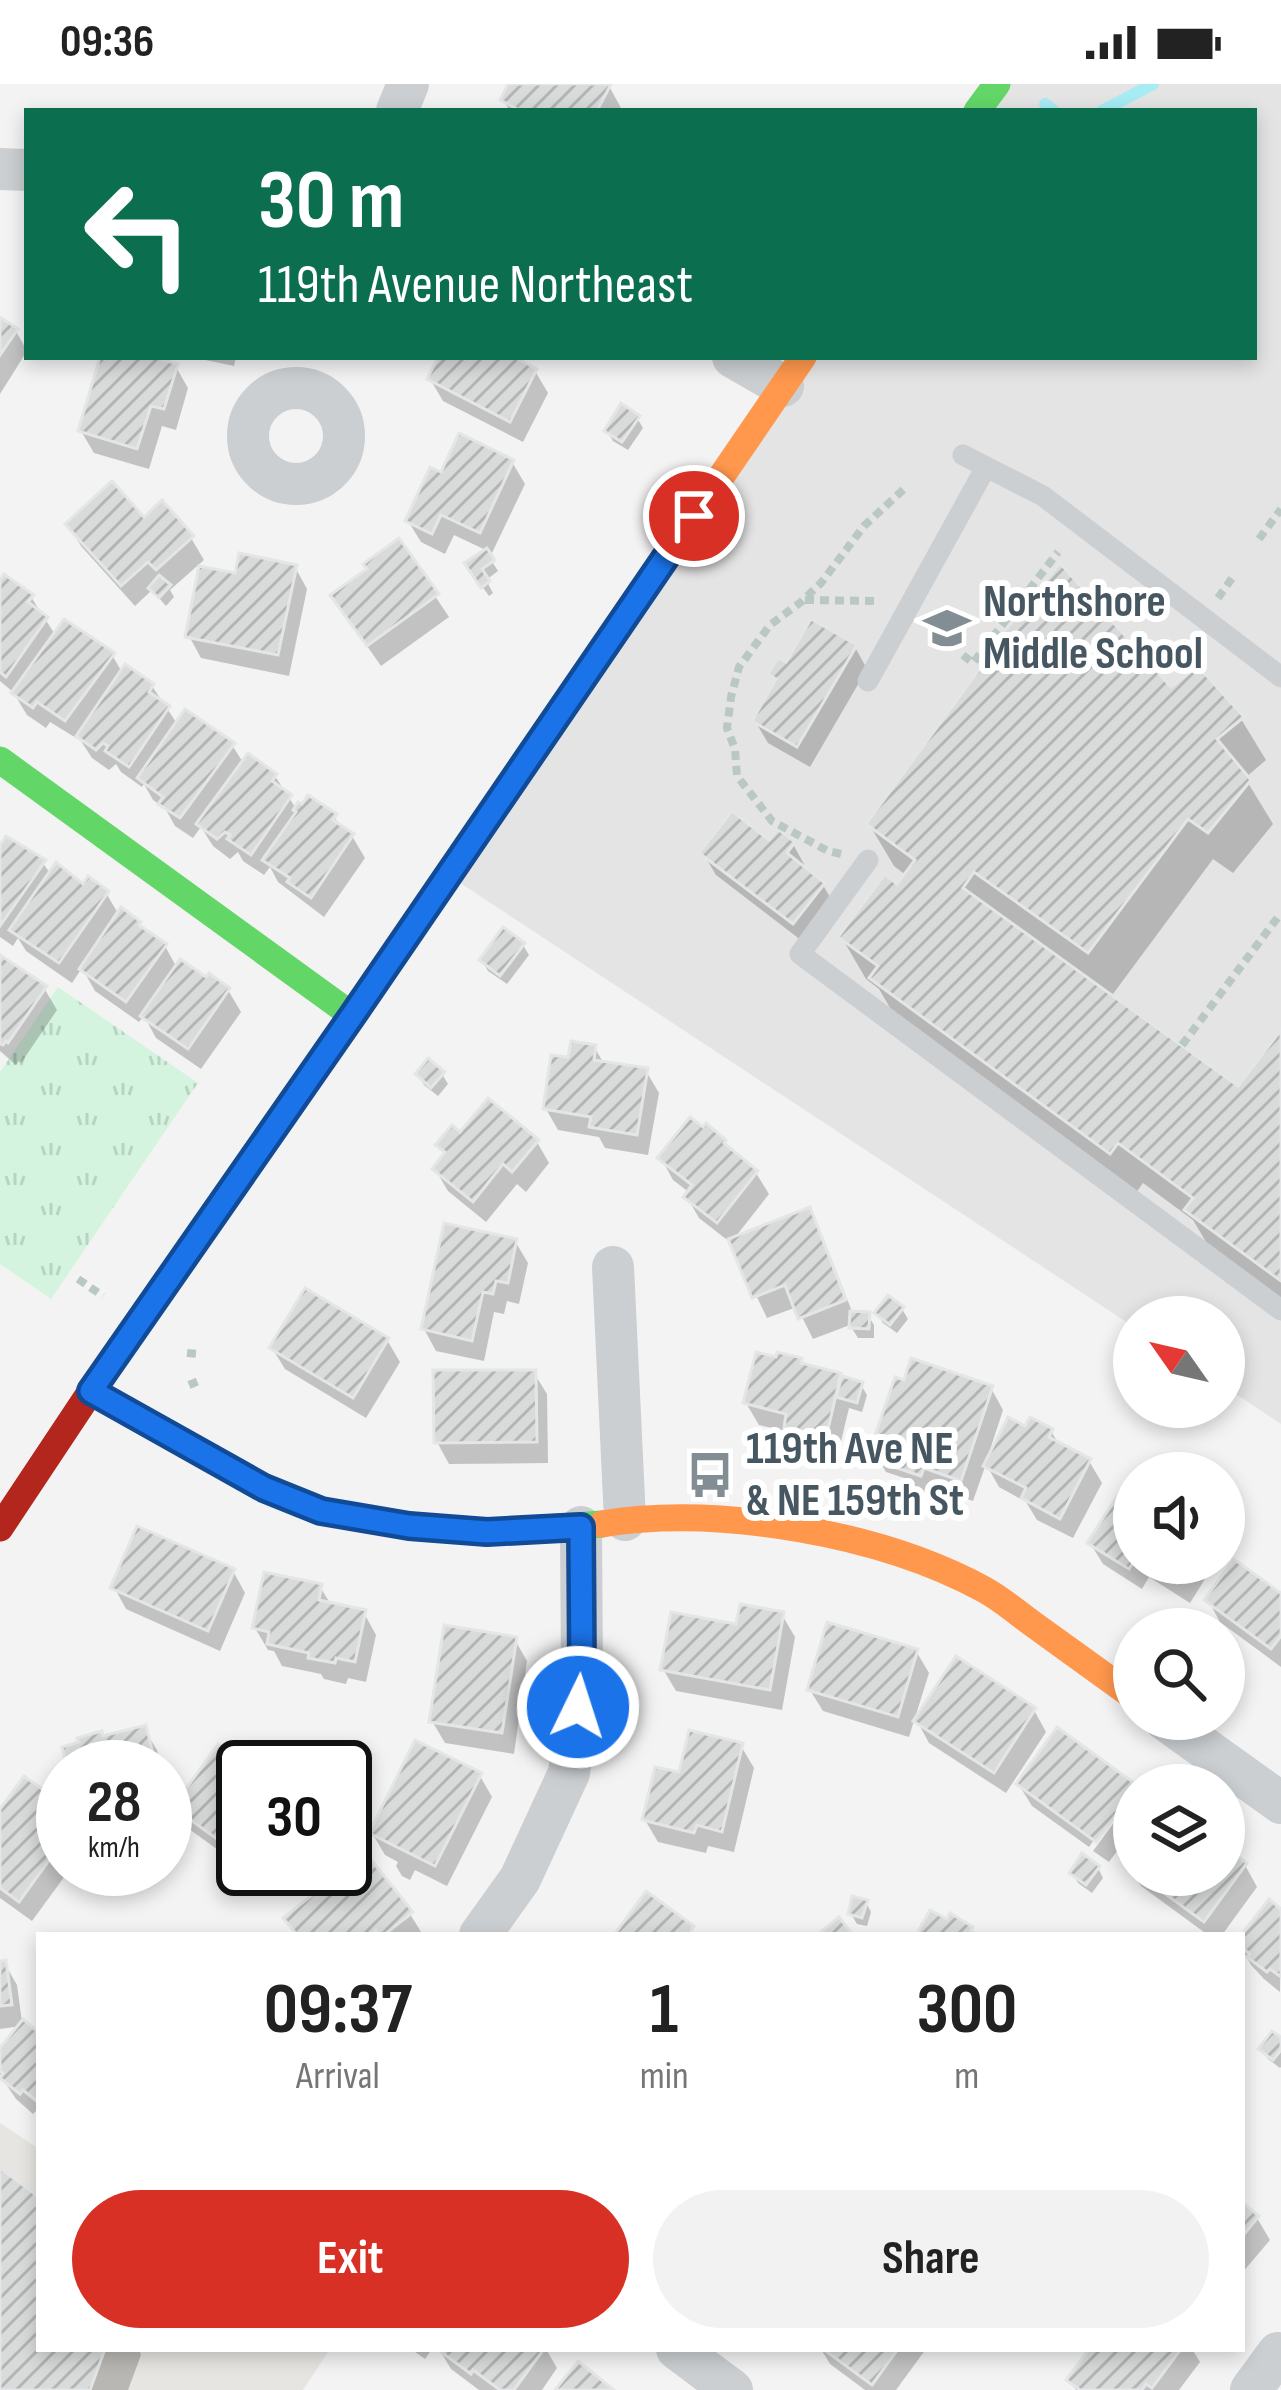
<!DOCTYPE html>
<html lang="en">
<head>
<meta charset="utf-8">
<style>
  :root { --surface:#fff; --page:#f2f2f2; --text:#222; --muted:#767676; --accent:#d93025 }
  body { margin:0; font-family:"Sofia Sans Condensed",sans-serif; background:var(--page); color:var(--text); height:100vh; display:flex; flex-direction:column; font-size:45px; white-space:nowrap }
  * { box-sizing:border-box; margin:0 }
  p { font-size:39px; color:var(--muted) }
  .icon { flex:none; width:66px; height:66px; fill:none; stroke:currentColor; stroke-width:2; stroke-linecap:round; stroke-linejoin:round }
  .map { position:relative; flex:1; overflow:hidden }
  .side { position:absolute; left:36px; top:1848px; width:1209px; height:420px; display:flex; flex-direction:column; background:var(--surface); border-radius:0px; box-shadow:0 6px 18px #0003 }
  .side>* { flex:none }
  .hud { position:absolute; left:24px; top:24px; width:1233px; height:252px; border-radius:0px; box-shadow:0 6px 18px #0003; background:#0b6e4f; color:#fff; overflow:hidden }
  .needle { width:78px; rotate:304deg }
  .tools { position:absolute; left:1113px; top:1212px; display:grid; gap:24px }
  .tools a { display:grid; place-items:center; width:132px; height:132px; border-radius:50%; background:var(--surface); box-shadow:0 6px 18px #0003; font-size:60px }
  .speed { position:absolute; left:36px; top:1656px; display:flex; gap:24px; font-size:60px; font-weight:700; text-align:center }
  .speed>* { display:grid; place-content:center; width:156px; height:156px; border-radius:50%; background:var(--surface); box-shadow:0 6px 18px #0003; line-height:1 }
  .speed small { font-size:30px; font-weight:400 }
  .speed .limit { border:6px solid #111; border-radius:18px; background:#fff; color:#111 }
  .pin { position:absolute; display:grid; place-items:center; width:102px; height:102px; color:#fff; margin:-51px; border:6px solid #fff; border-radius:50%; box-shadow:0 3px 12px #0007 }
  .me { position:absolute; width:132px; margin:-66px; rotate:4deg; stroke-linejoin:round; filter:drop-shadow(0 0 9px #0008) }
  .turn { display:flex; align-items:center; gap:42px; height:252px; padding:0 36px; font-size:54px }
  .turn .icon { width:156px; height:156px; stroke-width:2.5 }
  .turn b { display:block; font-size:84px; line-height:102px }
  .eta { display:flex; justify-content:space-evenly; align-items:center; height:204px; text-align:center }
  .eta b { font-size:72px; font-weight:700; line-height:84px }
  .cta { display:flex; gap:24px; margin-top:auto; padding:24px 36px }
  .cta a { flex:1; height:138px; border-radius:72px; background:var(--accent); color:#fff; font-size:48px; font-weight:700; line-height:138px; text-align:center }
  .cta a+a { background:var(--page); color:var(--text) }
  .status { display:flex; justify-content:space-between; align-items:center; height:84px; padding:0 60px; background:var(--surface); direction:ltr }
  .status svg { height:33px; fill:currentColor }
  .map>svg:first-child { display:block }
  .commercial { fill:#e7e5e1 }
  .education { fill:#e4e4e5 }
  .grass { fill:url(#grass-tufts) }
  .shadow { fill:#0003 }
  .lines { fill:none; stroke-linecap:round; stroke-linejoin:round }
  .stream { stroke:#a7ebf4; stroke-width:12 }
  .building { fill:url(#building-hatch); stroke:#e4e5e6; stroke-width:3 }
  .path { stroke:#b9c8c2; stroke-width:8; stroke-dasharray:9 6; stroke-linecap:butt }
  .lane { stroke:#cbcfd2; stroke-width:21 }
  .street { stroke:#cbcfd2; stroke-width:42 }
  .fast { stroke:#63d668; stroke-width:27 }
  .slow { stroke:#ff974d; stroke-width:27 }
  .jam { stroke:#b3261e; stroke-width:27 }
  .route-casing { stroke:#114b97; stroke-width:30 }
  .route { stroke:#1a73e8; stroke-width:21 }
  .labels { text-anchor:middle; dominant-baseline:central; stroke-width:12; stroke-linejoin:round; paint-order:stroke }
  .poi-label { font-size:45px; font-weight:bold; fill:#475761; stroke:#fff; text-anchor:start }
</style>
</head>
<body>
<div class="status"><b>09:36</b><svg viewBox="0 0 49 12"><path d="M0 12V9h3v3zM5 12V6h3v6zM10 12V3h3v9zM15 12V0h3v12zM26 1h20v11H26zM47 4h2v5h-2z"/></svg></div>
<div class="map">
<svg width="1281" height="2306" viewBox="0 0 1281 2306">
  <defs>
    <pattern id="grass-tufts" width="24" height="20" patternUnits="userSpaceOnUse" patternTransform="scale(3)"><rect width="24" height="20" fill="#d5f4df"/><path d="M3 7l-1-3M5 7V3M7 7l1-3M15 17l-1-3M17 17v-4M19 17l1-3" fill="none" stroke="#b8d3c2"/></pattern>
    <pattern id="building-hatch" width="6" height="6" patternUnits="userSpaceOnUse" patternTransform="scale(3)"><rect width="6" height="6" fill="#d9dbdb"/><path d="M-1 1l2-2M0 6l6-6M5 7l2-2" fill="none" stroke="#b2b4b5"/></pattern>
  </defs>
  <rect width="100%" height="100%" fill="#f3f3f3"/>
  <path class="commercial" d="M0,2039L39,2065V2265H330L303,2306H0Z"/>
  <path class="education" d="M995,0H1281V1340L1224,1302V1233H1134V1243L442,787L803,273H1254V27H975Z"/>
  <path class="grass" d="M58,903L198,999L51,1215L0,1180V988Z"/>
  <g class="shadow">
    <path d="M512,0H604L609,2L621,24L620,27H510L503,16Z"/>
    <path d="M0,236L16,247L27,267L0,310Z"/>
    <path d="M103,273H143L176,283L188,304L176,346L162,342L149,385L94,369L81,347Z"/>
    <path d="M191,273H236L234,282Z"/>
    <path d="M441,273H507L535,287L548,309L523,358L443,317L430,295Z"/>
    <path d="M637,334L643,344L628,366L613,357L607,347Z"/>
    <path d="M512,378L525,400L492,469L454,451L445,470L421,458L408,437L442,392Z"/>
    <path d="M144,437L191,454L204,476L170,506L174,513L166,522L152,506L135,522L81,462L69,441Z"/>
    <path d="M399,458L449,533L381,582L347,533L371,486Z"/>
    <path d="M486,468L498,487L486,496L493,509L489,512L473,490Z"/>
    <path d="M295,483L307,505L289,592L201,574L189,552L238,493Z"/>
    <path d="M0,494L2,498L31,513L56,552L112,571L122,588L152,602L178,641L232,661L244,680L275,692L297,726L334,732L342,746L352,752L365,774L324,833L278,798L270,783L264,791L243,777L238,768L230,775L213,762L201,743L193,754L175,742L165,724L153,716L144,700L142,703L121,688L116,680L109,686L92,674L81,657L50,638L46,644L27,631L13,608L0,597Z"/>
    <path d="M855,563L867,585L810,683L768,659L755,637L777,599L772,590L787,582Z"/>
    <path d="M1171,607L1241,635L1266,676L1245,694L1273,740L1233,789L1213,775L1110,914L1239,1006L1281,950V1219L1212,1168L1193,1136L1143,1099L1135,1110L897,936L879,905L866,895L842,854L898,804L907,792L894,782L869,740Z"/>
    <path d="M793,760L805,782L803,785L823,801L835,822L806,860L716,791L703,769Z"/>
    <path d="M0,766L43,779L51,791L83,804L106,809L119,831L139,840L144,848L165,862L177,884L228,906L241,928L201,985L156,954L144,932L139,938L95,907L82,884L72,899L26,867L18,854L13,862L0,853Z"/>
    <path d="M523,861L529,871L507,900L488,887L482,877Z"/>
    <path d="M0,875L44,904L57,926L21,979L19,977L16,981L0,967Z"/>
    <path d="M595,964L604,980L646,987L659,1009L648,1071L605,1064L599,1053L558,1046L546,1025L571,977Z"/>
    <path d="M442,990L448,1000L438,1012L424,1001L418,991Z"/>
    <path d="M461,1052L537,1058L549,1079L526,1108L517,1100L486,1138L448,1107L435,1085L445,1072L439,1061Z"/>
    <path d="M724,1058L730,1068L756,1089L769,1110L733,1156L809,1127L821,1148L853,1230L868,1231L874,1241V1254H858L850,1241L813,1255L797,1223L767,1234L731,1159L699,1134L687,1113L690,1109L673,1096L661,1074Z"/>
    <path d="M515,1157L528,1179L519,1220L507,1217L504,1230L494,1228L484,1277L436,1267L424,1245Z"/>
    <path d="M902,1225L908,1235L897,1249L883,1239L877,1229Z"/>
    <path d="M387,1256L400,1278L366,1334L285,1285L272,1264Z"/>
    <path d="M800,1277L803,1283L839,1292L842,1295L861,1301L867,1311L862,1328L849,1324L837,1374L799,1365L790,1348L759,1341L746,1319Z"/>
    <path d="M534,1289L547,1310L548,1379L449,1380L437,1358Z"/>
    <path d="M991,1304L1003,1326L990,1366L994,1368L1026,1346L1051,1347L1060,1362L1089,1377L1102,1399L1073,1454L1037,1436L1026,1418L999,1403L986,1380L973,1417L936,1404L933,1412L913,1406L907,1395L886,1388L873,1366Z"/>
    <path d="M1134,1401V1479H1215L1190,1519L1149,1493L1142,1505L1103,1480L1090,1459Z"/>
    <path d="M233,1487L245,1509L220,1567L126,1525L114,1503Z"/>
    <path d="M320,1503L332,1522L364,1529L376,1551L366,1598L348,1594L346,1600L324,1595L321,1590L282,1582L274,1567L268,1566L255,1544Z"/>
    <path d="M1281,1512V1583L1220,1538L1208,1516Z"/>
    <path d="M782,1531L795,1553L782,1626L676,1607L663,1585L738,1544Z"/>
    <path d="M515,1556L527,1577L514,1670L445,1659L432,1637Z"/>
    <path d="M916,1567L929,1589L909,1653L823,1627L810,1606Z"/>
    <path d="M1034,1626L1046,1648L1006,1709L929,1659L917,1637Z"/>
    <path d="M144,1645L157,1666L161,1683H70L103,1655Z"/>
    <path d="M741,1662L754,1684L734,1768L708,1762L706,1769L658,1758L645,1736L681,1692Z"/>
    <path d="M219,1664L246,1683H243V1784L189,1745L177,1723Z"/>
    <path d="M480,1692L492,1713L447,1802L415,1786L410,1796L402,1792L396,1782L398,1778L385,1771L372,1749Z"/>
    <path d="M165,1700L172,1728L165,1729Z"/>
    <path d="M1019,1701L1134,1703V1708H1129L1089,1763L1032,1722Z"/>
    <path d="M1134,1711V1744L1109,1778L1093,1767Z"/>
    <path d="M63,1724V1785H70L32,1837L0,1814V1730Z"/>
    <path d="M1224,1766L1245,1781L1257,1803L1222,1851H1208L1141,1802L1134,1791H1224Z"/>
    <path d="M1098,1784L1103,1794L1092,1809L1078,1799L1072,1789Z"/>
    <path d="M244,1785H272L263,1798Z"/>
    <path d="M866,1818L871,1828L867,1842L857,1840L851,1830Z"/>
    <path d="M1281,1828L1280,1908L1264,1895L1251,1881L1242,1865V1854Z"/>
    <path d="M410,1830L423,1851H296L287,1835Z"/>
    <path d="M0,1880H5L17,1901L22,1938L39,1953V2028L37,2026L33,2030L16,2015L0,1991V1968L22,1942L0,1945Z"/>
    <path d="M1281,1957V1983L1280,1984L1268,1975L1262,1965Z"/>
    <path d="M0,2088L39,2117V2265H139L141,2271L128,2306H0Z"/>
    <path d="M1242,2121L1257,2134L1270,2156L1242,2189Z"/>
    <path d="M411,2265H432L425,2275Z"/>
    <path d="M439,2265H546L557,2284L542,2306H479L451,2285Z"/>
    <path d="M821,2265H926L896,2306H865L830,2280Z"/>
    <path d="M1093,2265H1192L1200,2278L1179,2306H1076L1070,2296Z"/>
  </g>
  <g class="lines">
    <g class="stream">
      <path d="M1045,20L1054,27"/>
      <path d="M1102,27L1153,0"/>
    </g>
  </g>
  <g class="building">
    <path d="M508,0H611L597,27H521L500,16Z"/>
    <path d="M0,233L18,245L0,271Z"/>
    <path d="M100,273H154L178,280L164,325L151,322L137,365L78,347Z"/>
    <path d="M438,273H514L537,285L510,338L427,295Z"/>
    <path d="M621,319L640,332L622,358L604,347Z"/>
    <path d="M459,349L514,376L480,449L441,431L432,450L405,437L430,383L441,388Z"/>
    <path d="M112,397L144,433L162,416L194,452L156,486L148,478L121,502L65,440Z"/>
    <path d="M399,454L439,510L367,562L330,511L367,485L363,480Z"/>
    <path d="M487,464L495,476L482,485L490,497L481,504L464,479Z"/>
    <path d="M239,469L297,481L278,571L185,553L199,482L235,489Z"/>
    <path d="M1060,479L1171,603L1198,582L1244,633L1217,655L1251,696L1208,749L1188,735L1088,869L974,788L963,804L1238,1002L1281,946V1197L1184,1126L1193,1114L1118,1059L1110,1070L869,894L878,882L838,853L885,790L897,800L915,776L866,740L1001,556L999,554Z"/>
    <path d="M4,490L34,511L28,518L48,533L6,593L0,588V496Z"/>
    <path d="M159,491L171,501L159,514L148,504Z"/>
    <path d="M64,535L115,569L65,637L37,618L33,624L11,609Z"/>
    <path d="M811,535L857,561L797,663L752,637L776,595L768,590L778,574L786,578Z"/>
    <path d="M125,580L154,600L149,608L170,622L129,683L105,667L108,662L103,659L96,666L76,652Z"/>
    <path d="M185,625L235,659L180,734L158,720L163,713L137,694Z"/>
    <path d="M248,669L277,690L272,697L292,711L251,771L227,755L230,751L225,748L217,755L196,740Z"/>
    <path d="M308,711L337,730L333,736L354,750L311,814L287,798L290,794L262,776L296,728L293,726L298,718L302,720Z"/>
    <path d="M732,727L769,756L778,745L795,758L787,769L825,799L793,840L699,769Z"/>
    <path d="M6,752L46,776L0,842V761Z"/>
    <path d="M56,778L83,800L88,792L109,807L59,879L9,846Z"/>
    <path d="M121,823L141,838L139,841L167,860L126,918L79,885Z"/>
    <path d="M503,843L525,859L500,892L479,876Z"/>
    <path d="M0,871L47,902L8,959L6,957L3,961L0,960Z"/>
    <path d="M180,875L206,893L209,889L230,904L188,965L140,932Z"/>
    <path d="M571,957L596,961L594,976L648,984L637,1051L589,1043L591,1033L543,1025L551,971L568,973Z"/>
    <path d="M428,974L445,988L431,1004L415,990Z"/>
    <path d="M488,1014L539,1056L512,1088L503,1080L473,1118L432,1085L445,1068L435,1061L452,1041L460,1048Z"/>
    <path d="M690,1033L703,1043L706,1039L726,1056L724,1059L758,1087L717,1139L683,1113L692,1101L657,1074Z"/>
    <path d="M810,1123L846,1216L798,1235L785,1201L752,1214L728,1155Z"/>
    <path d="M444,1139L517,1155L508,1199L496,1197L493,1210L483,1208L472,1257L421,1245Z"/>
    <path d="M305,1204L389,1254L353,1314L269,1264Z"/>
    <path d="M888,1211L904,1223L890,1241L874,1229Z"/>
    <path d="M850,1227L870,1228L869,1245L849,1244Z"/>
    <path d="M756,1268L776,1273L777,1268L802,1274L801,1279L841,1289L826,1354L784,1344L786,1330L743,1319Z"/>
    <path d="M911,1274L993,1302L961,1397L924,1384L921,1392L897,1384L900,1377L870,1366L895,1293L904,1296Z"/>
    <path d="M433,1286H536L537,1358L434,1359Z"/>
    <path d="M842,1292L863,1298L857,1319L836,1313Z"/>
    <path d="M1008,1333L1025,1342L1030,1333L1053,1345L1049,1353L1091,1375L1060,1435L1021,1414L1026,1404L983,1382Z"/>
    <path d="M1129,1394L1134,1397V1477L1129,1485L1087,1459Z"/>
    <path d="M137,1442L235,1485L208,1547L110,1504Z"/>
    <path d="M1234,1475L1281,1509V1552L1271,1565L1204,1516Z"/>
    <path d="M1145,1479H1190L1177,1499Z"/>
    <path d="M264,1488L322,1500L319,1516L366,1526L355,1578L336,1574L335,1579L308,1574L309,1569L267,1560L269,1548L252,1544Z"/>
    <path d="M740,1520L784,1528L770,1606L660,1586L671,1528L736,1540Z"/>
    <path d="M827,1538L918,1565L898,1633L807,1606Z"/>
    <path d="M444,1541L517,1553L502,1649L429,1638Z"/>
    <path d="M956,1572L1036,1624L994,1689L913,1637Z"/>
    <path d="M146,1641L156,1683H67L62,1663L79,1658L77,1654L102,1647L103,1652Z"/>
    <path d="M1057,1643L1137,1701H1134V1706L1096,1758L1016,1700Z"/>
    <path d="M689,1646L743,1659L722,1748L697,1741L694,1749L642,1736L655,1683L679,1688Z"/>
    <path d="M415,1656L482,1689L435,1782L369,1749Z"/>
    <path d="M218,1660L251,1683H243V1774L173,1723Z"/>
    <path d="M24,1692L63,1720V1757L19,1818L0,1804V1725Z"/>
    <path d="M1224,1762L1247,1779L1204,1838L1139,1791H1224Z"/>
    <path d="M1082,1769L1100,1782L1086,1801L1069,1789Z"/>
    <path d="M368,1772L413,1828L384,1851H379L376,1846L370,1851H297L283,1834L338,1791L340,1793Z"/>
    <path d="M646,1807L694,1842L688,1851H614Z"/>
    <path d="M852,1812L868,1816L862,1834L848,1830Z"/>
    <path d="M1269,1815L1281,1825V1893L1270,1885L1267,1888L1247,1873L1250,1870L1242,1864L1241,1851Z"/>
    <path d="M930,1826L947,1835L950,1829L973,1843L971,1847L978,1851H916Z"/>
    <path d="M839,1833L853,1851H817Z"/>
    <path d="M6,1876L12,1921L0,1922V1877Z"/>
    <path d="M23,1935L39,1949V2019L23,2006L20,2010L0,1994L3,1989L0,1987V1964Z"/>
    <path d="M1272,1947L1281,1953V1966L1273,1976L1258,1965Z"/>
    <path d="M0,2084L39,2113V2265H105L90,2306H0Z"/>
    <path d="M1242,2118L1259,2132L1242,2153Z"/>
    <path d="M437,2265H544L514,2306H500L473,2286L471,2290Z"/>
    <path d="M823,2265H898L872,2301Z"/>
    <path d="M1089,2265H1181L1152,2304L1146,2300L1142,2306H1080L1066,2296Z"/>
    <path d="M578,2277L614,2306H555Z"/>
  </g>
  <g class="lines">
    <g class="path">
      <path d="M1259,455L1281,425"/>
      <path d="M1218,514L1235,490"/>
      <path d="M805,516L880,517"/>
      <path d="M963,571L973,579L1058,468"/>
      <path d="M841,770L828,767L772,737L737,692L735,665L727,644L731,613L739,583L770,541L801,518L821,499L864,442L904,405"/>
      <path d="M1182,961L1281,829"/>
      <path d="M78,1195L103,1212"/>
      <path d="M187,1269L198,1270"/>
      <path d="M189,1301L201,1296"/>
    </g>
    <g class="lane">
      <path d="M963,371L1043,412L1281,593"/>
      <path d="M868,597L986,383"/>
      <path d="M868,776L800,870L1281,1226"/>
    </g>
    <g class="street">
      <path d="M397,27L408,0"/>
      <path d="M0,85L27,86"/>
      <path d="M733,273L783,302"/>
      <circle cx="296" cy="352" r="48"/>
      <path d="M613,1183L625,1436"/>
      <path d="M1164,1635L1281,1719"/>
      <path d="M480,1851L520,1795L569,1689L582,1590L581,1443"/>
      <path d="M677,2265L732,2306"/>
      <path d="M1251,2306L1278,2269"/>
    </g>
    <g class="fast">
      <path d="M977,27L997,0"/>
      <path d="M0,676L353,932"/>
      <path d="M91,1307L264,1404L321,1427L409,1442L487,1448L602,1440"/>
    </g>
    <g class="slow">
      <path d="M294,1017L803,273"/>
      <path d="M602,1440C718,1421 881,1449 985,1506C1003,1516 1020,1531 1037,1543C1069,1566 1102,1590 1134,1613"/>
    </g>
    <path class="jam" d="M0,1444L91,1307L294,1017"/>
  </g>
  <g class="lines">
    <defs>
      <path id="route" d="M578,1623L582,1590L581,1443L487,1448L409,1442L321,1427L264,1404L91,1307L352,932L694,432"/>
    </defs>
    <use href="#route" class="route-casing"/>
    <use href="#route" class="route"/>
  </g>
  <defs>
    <symbol id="school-bare" viewBox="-9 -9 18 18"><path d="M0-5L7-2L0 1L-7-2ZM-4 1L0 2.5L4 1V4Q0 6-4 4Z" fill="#838e94" stroke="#fff" stroke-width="2.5" paint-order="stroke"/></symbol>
    <symbol id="bus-bare" viewBox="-9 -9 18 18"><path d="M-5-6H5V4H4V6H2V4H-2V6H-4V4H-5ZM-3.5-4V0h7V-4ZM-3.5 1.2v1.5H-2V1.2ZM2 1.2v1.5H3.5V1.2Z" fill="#838e94" stroke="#fff" stroke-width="2.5" paint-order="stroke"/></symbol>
  </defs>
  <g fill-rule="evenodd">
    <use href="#school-bare" x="914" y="511" width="66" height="66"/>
    <use href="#bus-bare" x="677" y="1358" width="66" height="66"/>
  </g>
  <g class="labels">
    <g class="poi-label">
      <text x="983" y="518">Northshore<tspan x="983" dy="52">Middle School</tspan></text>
      <text x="746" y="1365">119th Ave NE<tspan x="746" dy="52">&amp; NE 159th St</tspan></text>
    </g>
  </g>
</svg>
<div class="tools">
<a><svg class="needle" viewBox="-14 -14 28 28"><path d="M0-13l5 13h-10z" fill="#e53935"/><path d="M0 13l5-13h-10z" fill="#767676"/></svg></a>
<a><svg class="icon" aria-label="sound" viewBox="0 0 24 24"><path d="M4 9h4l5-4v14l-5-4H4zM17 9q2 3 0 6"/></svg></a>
<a><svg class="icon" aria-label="search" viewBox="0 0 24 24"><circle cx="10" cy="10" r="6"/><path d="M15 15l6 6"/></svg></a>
<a><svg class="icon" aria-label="layers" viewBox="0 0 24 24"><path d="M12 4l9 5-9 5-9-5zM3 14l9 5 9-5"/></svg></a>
</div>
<div class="speed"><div>28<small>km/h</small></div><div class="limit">30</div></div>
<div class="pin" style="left:694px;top:432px;background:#d93025"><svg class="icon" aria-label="arrive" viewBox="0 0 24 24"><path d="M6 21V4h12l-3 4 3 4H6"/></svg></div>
<svg class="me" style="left:578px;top:1623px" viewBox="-20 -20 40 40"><circle r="17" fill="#1a73e8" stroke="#fff" stroke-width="3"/><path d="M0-11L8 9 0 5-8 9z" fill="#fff"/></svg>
<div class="hud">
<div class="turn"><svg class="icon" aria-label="left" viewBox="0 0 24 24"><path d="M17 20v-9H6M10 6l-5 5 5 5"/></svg><div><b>30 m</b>119th Avenue Northeast</div></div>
</div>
<section class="side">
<div class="eta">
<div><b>09:37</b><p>Arrival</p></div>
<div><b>1</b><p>min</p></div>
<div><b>300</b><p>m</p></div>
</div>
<div class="cta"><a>Exit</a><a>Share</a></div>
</section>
</div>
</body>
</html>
